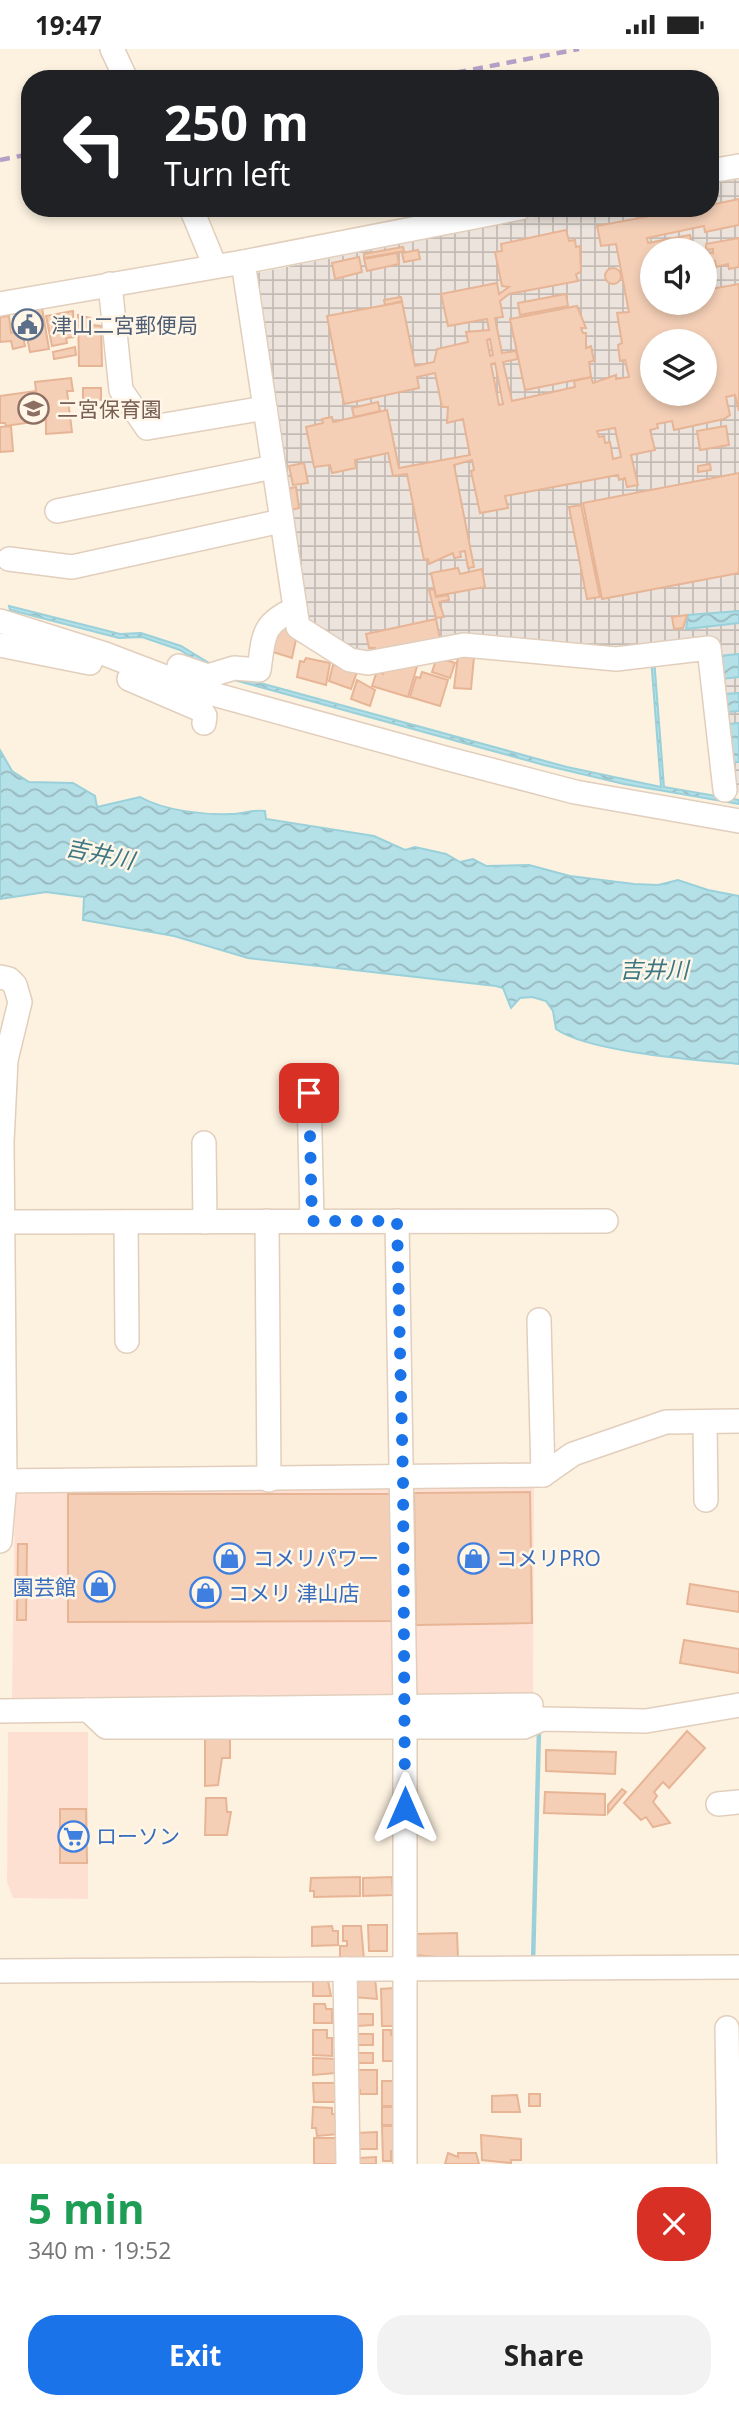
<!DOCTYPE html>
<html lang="en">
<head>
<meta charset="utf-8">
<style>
  :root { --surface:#fff; --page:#f2f2f2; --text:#222; --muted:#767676; --accent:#1a73e8 }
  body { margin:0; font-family:"Open Sans","Noto Sans JP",sans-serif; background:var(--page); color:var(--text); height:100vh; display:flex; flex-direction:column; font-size:26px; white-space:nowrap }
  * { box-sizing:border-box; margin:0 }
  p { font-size:23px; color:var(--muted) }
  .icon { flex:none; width:38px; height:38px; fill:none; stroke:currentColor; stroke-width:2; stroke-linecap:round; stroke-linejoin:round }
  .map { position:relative; height:2115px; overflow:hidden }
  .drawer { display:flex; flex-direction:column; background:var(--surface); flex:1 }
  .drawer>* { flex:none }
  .banner { position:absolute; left:21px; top:21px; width:698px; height:147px; border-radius:28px; box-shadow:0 4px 10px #0003; background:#202124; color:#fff; overflow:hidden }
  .controls { position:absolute; left:640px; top:189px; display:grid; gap:14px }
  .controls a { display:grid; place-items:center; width:77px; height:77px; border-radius:50%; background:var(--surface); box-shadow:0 4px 10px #0003; font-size:35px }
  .pin { position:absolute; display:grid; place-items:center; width:60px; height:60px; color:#fff; margin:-30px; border-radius:14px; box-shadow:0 4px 10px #0006 }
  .me { position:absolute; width:77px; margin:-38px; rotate:0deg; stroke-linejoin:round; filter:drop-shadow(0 0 5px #0008) }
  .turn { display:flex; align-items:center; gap:24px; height:147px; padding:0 28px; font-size:32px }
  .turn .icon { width:91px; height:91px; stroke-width:2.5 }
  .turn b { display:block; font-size:49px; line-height:60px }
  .round { display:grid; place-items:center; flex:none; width:74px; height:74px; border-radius:28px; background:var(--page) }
  .overview { display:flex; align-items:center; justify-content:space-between; height:119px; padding:0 28px }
  h1 { font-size:42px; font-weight:700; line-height:52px; color:#1e9e55 }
  .action { display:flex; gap:14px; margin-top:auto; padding:14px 28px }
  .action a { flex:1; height:80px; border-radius:28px; background:var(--accent); color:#fff; font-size:28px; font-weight:700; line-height:80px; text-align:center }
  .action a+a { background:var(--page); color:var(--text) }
  .status { display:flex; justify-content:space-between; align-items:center; height:49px; padding:0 35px; background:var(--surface); direction:ltr }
  .status svg { height:19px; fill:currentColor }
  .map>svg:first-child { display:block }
  .commercial { fill:#fee0d3 }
  .industrial { fill:url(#industrial-grid); fill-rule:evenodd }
  .water { fill:url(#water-waves); stroke:#9ad0da; stroke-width:2 }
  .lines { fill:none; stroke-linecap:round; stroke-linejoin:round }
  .stream { stroke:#9ad0da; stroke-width:4.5 }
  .building { fill:#f4cfb6; stroke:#e7b596; stroke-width:2; fill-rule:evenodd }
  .minor-casing { stroke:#e2cebc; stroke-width:26 }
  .minor { stroke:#fff; stroke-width:23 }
  .rail { stroke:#b49fc6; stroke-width:4.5; stroke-dasharray:10 7; stroke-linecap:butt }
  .route { stroke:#1a73e8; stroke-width:12; stroke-dasharray:0 21.6 }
  .labels { text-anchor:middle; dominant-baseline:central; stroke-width:5; stroke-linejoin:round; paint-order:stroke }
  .service-label { font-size:21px; fill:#4e5e75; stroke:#fff6e7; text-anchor:start }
  .education-label { font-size:21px; fill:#785e54; stroke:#fff6e7; text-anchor:start }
  .shop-label { font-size:21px; fill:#366cbe; stroke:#fff6e7; text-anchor:start }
  .water-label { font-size:23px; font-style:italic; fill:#3c7783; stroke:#fff6e7 }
</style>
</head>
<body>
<div class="status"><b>19:47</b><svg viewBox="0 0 49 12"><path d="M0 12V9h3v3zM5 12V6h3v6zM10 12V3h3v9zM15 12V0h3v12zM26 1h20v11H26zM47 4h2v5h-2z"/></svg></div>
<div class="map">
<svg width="739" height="2115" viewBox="0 0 739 2115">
  <defs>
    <pattern id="industrial-grid" width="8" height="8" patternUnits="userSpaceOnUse" patternTransform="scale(1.75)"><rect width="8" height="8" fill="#ebe3dc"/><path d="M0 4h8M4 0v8" fill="none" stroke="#c3bbb4"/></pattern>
    <pattern id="water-waves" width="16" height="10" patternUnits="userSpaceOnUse" patternTransform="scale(1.75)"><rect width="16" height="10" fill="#b4e0e7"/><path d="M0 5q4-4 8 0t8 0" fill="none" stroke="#97b8bd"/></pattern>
  </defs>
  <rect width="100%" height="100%" fill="#fdf2e0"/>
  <g class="commercial">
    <path d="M415,1437H534L533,1648L415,1649Z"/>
    <path d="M394,1438L398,1647L12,1650L15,1440Z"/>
    <path d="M8,1683H88V1850L13,1849L7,1833Z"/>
  </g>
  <path class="industrial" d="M739,130V744L733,743L713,594L616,605L368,609L302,573L252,225L580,159H710L711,134ZM653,201H705V254H653ZM653,292H705V345H653Z"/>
  <g class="water">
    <path d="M9,557L120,585L141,584L181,597L227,625L567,718L661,738L651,609H654L664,738L739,751V755L624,735L544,716L220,627L180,601L142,588L119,589L10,561Z"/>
    <path d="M739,562V574L686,580L688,566Z"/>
    <path d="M739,605V628L722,630L719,607Z"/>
    <path d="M739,644V662L728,663L725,645Z"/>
    <path d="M739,674V713H733L729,675Z"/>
    <path d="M0,701L12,722L29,733L73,734L95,747L97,758L140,748C165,762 204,766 232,765C243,765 255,760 265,762L266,770L374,787L405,801L415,798L446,805L460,813L473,810L486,817L529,816L570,827L634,835L658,836L678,831L708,841L739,847V1015C697,1011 588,1003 556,980L553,962L546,952L532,948L520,949L511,959L503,939L496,937L248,909L174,887L83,871L84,848L46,843L0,850Z"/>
  </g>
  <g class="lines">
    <path class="stream" d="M533,1914L539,1681"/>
  </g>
  <g class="building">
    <path d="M739,150V176L705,183L704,177L647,189L648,194L690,186L692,197L699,196L700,201H653V254H705V241L739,235V362L735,346L726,348L730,366L724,370L674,381L672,372L657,375L658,379L650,381L655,401L631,406L638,436L627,438L625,429L619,431L618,426L505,447L508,459L480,464L471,422L474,421L472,411L454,416L474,518L468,519L465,502L460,503L461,508L454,509L453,504L429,515L428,510L424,511L407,425L393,427L388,404L355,411L356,419L332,424L330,416L314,418L306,378L323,374L322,370L332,368L333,373L387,361L399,419L470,406L463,370L447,374L448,358H442L435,324L417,328L419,339L344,355L327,267L402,253L415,317L434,313L437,300L468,293L466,283L489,281L487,270L448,277L441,245L497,234L499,245L509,238L502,237L495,203L502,202L501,195L566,181L569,192L575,191L576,198L580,197L581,223L576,225L578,232L509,245L500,252L503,268L495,269L502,304L516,302L518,310L503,313L512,352L575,338L574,332L591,328L593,334L616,326V330L629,328L625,311L620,312L618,296L622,294L617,264L629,263L616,195L601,197L597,177L692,159H710V156ZM490,290L493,306L490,307L487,291ZM653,292H705V345H653ZM495,314L503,355L499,356L491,315ZM615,379L621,408L613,410L610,393L605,394L604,387L599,388L597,382Z"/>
    <path d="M739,189V218L729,220L728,215L716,218L715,212L710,213L708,204H713V200L706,201V195Z"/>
    <path d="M403,198L404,202L364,209V205Z"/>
    <path d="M418,201L420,210L404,213L402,204Z"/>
    <path d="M397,204L399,215L367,222L364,210Z"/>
    <path d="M359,208L362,223L335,230L332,214Z"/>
    <circle cx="613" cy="227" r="8"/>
    <path d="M566,245L568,257L520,266L518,254Z"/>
    <path d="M401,248L402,252L385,256L384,251Z"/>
    <path d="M577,257L586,279H581L583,284H586V299L591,297L594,312L589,313L591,328L525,341L510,270Z"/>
    <path d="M42,259L49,300L30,303L22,263Z"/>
    <path d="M73,262L74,288L66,289L67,294L52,297L46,267Z"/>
    <path d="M78,266L91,269L92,276L101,277L102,317H79Z"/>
    <path d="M9,267L11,284L15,283L13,270L19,268L25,297L13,300L11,292L0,293V268Z"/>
    <path d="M75,298L76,306L54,310L53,303Z"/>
    <path d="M71,329L73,342H67L72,383L46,385V371L6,377L5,374H0V347L36,342L35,333Z"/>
    <path d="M83,339H101V351L96,352L94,360H83Z"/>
    <path d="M378,353L380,362L354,368L352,359Z"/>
    <path d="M11,377L13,402L0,403V378Z"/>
    <path d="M726,377L729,396L700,401L697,382Z"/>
    <path d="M304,414L308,434L293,436L289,417Z"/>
    <path d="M710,415L711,421L698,423V417Z"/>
    <path d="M739,424V524L602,550L583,454Z"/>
    <path d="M296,438L299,459L291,461L287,440Z"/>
    <path d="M581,456L600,548L587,550L569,458Z"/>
    <path d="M458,519L460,525L482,520L485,538L436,547L431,524Z"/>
    <path d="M434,540L436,548L448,546L449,551L439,553L444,568L436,569L429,541Z"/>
    <path d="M687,566L683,579L674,580L672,568Z"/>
    <path d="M436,570L440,590L377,603L375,599H369L366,585Z"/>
    <path d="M276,575L292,577L297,586L292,609L267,601Z"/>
    <path d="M458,606L474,608L471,640L454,639Z"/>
    <path d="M437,608L455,614L450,629L432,623Z"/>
    <path d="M306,609L330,614L326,636L297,628L300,612L304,613Z"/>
    <path d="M418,614L408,648L372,637L377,622L383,625L386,616Z"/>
    <path d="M333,616L358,620L351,640L329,632Z"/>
    <path d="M422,623L448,631L440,657L410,648L416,628L420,629Z"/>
    <path d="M357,631L375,641L370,657L351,650Z"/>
    <path d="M530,1443L532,1574L416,1576L414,1444Z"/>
    <path d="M68,1445H392V1572L68,1573Z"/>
    <path d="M18,1495H27L26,1571H17Z"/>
    <path d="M690,1535L739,1543V1563L687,1555Z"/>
    <path d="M684,1591L739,1600V1624L680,1614Z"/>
    <path d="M687,1682L705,1699L669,1739L663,1733L654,1743L657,1747L653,1753L670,1774L653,1778L646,1768L641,1771L624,1754Z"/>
    <path d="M230,1684V1709H222L218,1736L205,1737V1685Z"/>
    <path d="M546,1701L616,1703L615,1725L546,1722Z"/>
    <path d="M622,1740L626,1743L608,1764V1756Z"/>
    <path d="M545,1743L605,1745V1766L544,1764Z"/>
    <path d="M206,1749H226L227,1763H231L227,1786H205Z"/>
    <path d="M60,1760H86L87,1814H60Z"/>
    <path d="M360,1828V1847L314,1848V1842H310L311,1829Z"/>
    <path d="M392,1828L393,1846L363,1847V1829Z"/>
    <path d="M368,1876H387V1902H369Z"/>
    <path d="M332,1877L333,1882H338V1896L312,1897V1878Z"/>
    <path d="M343,1877H361L364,1911L340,1912V1897H347V1892H343Z"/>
    <path d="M457,1884L458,1910L416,1906V1885Z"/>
    <path d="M375,1928L377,1950L353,1948V1929Z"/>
    <path d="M313,1932H328L331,1947H313Z"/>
    <path d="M393,1939L394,1977H382L381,1940Z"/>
    <path d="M314,1955H325L326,1960H332V1974H314Z"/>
    <path d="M357,1965H373V1976L357,1977Z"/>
    <path d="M313,1981H327V1989H332V2007L313,2006Z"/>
    <path d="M383,1981H391V1986H397V2012H383Z"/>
    <rect x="357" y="1985" width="16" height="11"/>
    <rect x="357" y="2004" width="16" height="10"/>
    <path d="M313,2009L336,2010L335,2024L313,2026Z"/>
    <path d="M358,2021H377V2045H360V2041H352V2024H358Z"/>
    <rect x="382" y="2032" width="15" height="25"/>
    <path d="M313,2034H337V2053H314Z"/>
    <rect x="529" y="2045" width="11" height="12"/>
    <path d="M517,2046L520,2063H492V2047Z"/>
    <path d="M313,2058L332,2059V2065H336L338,2085L317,2087L316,2079H312Z"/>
    <path d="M382,2058H397L396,2076H382Z"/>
    <path d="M382,2077H398V2102H391V2112H383Z"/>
    <path d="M377,2083V2100H356V2084Z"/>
    <path d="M481,2086L521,2090V2111H511V2114L482,2111Z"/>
    <path d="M314,2089H340L339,2115H314Z"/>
    <path d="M448,2104L458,2108V2104H476L479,2115H445Z"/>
    <path d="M376,2108V2115H355L359,2109Z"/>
  </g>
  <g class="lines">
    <defs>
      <g id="minor">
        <path d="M112,0L126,30"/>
        <path d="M710,122L739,117"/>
        <path d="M191,159L215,217"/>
        <path d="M243,213L298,578L350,611L368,614L464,596L616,610L709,599L725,741"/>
        <path d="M110,235L121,341L147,379L265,359"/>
        <path d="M0,255L243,213L520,159"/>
        <path d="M57,462L273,418"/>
        <path d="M9,510L72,518L281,472"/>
        <path d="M0,572L105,605L202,642L445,709L575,743L739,772"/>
        <path d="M0,596L90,614"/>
        <path d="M179,617L208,627L234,619L259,621C264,587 261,575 295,560"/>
        <path d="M129,630L201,661L205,667L204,674"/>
        <path d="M0,928L9,930L15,936L20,953L6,1011L2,1093L5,1432L0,1492"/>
        <path d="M309,1044L312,1172"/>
        <path d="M204,1094L205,1173"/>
        <path d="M267,1172L269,1431"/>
        <path d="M397,1172L405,1657V2115"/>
        <path d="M3,1173L606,1172"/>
        <path d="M126,1173L127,1292"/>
        <path d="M539,1271L543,1426"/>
        <path d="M705,1373L706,1451"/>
        <path d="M0,1432L543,1426L573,1405L666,1373L739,1372"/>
        <path d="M88,1661L106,1678H524L542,1670L646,1672L739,1656"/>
        <path d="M0,1662L531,1656"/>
        <path d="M718,1755L739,1753"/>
        <path d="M345,1920L348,2115"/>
        <path d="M0,1922L739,1918"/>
        <path d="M727,1979L729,2115"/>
      </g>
    </defs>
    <use href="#minor" class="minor-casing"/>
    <use href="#minor" class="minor"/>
    <g class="rail">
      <path d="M423,30L579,0"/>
      <path d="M0,111L30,105"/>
    </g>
  </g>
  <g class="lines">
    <path class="route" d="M309,1044L312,1172H397L403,1430L405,1759"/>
  </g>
  <defs>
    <symbol id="civic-ring" viewBox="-11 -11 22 22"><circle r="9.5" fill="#fff6e7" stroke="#5c6f8a" stroke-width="1.5"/><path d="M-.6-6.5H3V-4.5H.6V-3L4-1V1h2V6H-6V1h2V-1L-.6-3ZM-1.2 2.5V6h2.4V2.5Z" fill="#5c6f8a"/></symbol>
    <symbol id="school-ring" viewBox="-11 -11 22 22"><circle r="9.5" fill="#fff6e7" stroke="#8d6e63" stroke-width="1.5"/><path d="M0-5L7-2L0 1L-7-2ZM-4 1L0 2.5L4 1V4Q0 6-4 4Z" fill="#8d6e63"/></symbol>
    <symbol id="shop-ring" viewBox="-11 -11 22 22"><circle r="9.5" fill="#fff6e7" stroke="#3f7fe0" stroke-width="1.5"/><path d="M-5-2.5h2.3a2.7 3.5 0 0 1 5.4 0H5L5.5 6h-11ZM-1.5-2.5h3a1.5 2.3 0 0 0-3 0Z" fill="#3f7fe0"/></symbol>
    <symbol id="supermarket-ring" viewBox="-11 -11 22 22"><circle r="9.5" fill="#fff6e7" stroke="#3f7fe0" stroke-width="1.5"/><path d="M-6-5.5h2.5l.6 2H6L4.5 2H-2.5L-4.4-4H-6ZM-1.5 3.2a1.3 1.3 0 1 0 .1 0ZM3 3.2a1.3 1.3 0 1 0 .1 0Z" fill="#3f7fe0"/></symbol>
  </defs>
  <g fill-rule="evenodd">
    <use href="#civic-ring" x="10" y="258" width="35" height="35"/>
    <use href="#school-ring" x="16" y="342" width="35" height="35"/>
    <use href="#shop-ring" x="212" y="1492" width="35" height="35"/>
    <use href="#shop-ring" x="456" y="1492" width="35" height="35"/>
    <use href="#shop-ring" x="82" y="1520" width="35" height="35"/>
    <use href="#shop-ring" x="188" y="1526" width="35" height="35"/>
    <use href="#supermarket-ring" x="56" y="1770" width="35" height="35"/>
  </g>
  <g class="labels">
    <g class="service-label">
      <text x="51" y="276">津山二宮郵便局</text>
    </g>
    <g class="education-label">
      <text x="57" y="360">二宮保育園</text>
    </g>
    <g class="shop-label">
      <text x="253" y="1509">コメリパワー</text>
      <text x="496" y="1509">コメリPRO</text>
      <text x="76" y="1538" text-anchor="end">園芸館</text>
      <text x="228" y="1544">コメリ 津山店</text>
      <text x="96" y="1787">ローソン</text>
    </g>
    <g class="water-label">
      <text transform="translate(100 804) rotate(12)">吉井川</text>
      <text x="654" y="920">吉井川</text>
    </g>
  </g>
</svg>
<div class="controls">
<a><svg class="icon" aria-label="sound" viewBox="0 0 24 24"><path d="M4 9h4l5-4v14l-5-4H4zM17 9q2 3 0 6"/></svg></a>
<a><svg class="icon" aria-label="layers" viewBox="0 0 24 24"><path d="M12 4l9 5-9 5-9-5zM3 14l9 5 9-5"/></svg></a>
</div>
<div class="pin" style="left:309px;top:1044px;background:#d93025"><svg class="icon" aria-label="arrive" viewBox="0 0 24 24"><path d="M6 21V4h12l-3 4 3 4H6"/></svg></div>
<svg class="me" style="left:405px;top:1759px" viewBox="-20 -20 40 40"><path d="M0-17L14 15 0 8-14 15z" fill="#1a73e8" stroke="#fff" stroke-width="4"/></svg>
<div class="banner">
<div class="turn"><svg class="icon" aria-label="left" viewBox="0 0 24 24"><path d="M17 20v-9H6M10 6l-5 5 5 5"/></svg><div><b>250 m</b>Turn left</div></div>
</div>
</div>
<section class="drawer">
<div class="overview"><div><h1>5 min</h1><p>340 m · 19:52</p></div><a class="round" style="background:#d93025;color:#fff"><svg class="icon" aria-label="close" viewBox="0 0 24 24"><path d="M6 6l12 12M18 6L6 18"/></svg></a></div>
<div class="action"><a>Exit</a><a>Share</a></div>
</section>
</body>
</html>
